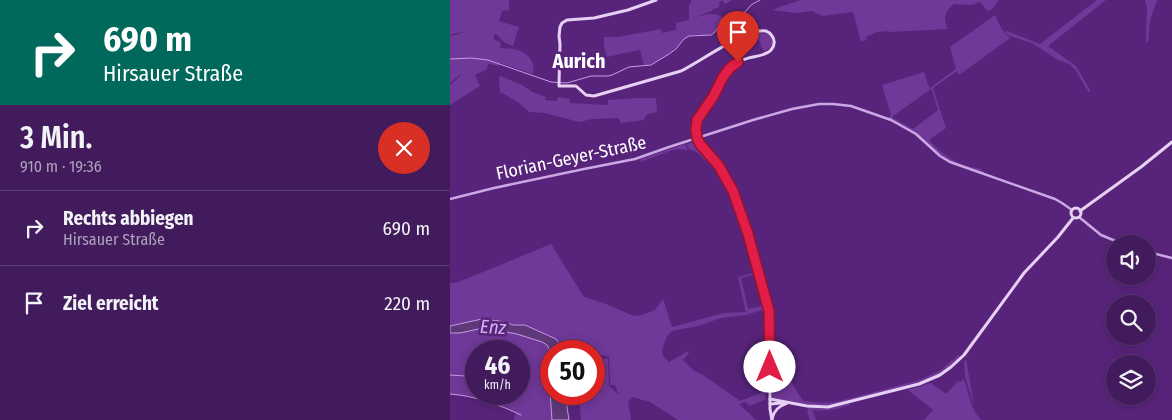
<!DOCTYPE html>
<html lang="de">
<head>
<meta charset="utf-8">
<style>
  :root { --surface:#421b5c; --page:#492462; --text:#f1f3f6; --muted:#aea1bb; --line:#5a3972 }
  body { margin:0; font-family:"Fira Sans Condensed",sans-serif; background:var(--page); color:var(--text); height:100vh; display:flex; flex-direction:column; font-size:19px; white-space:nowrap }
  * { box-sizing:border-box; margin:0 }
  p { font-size:16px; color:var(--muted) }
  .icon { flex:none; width:28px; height:28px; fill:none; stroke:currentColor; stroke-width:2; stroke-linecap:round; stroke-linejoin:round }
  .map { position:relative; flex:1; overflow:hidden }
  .details { display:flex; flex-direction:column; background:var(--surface); width:450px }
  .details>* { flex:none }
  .hud { background:#00695c; color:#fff; overflow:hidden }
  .buttons { position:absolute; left:656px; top:235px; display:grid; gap:10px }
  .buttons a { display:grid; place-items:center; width:50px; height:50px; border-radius:50%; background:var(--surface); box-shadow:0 2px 12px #0003,0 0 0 1px var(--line); font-size:25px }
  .speed { position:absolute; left:15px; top:340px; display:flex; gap:10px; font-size:25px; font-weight:700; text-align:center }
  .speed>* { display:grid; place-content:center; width:65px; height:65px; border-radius:50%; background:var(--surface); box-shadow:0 2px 12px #0003,0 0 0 1px var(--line); line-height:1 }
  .speed small { font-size:12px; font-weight:400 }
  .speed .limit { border:8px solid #d22; background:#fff; color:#111 }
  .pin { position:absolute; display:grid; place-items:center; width:42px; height:42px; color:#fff; margin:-51px -21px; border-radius:50% 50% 50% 0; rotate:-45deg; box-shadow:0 0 5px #0007 }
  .pin .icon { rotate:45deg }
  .me { position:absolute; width:55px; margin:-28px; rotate:0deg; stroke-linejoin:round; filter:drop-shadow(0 0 4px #0008) }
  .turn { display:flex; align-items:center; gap:18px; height:105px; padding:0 20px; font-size:22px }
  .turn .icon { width:65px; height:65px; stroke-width:2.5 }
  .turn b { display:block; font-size:35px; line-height:42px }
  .round { display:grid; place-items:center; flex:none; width:52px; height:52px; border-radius:26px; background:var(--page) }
  .overview { display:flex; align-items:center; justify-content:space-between; height:85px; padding:0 20px }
  h1 { font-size:30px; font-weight:600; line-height:38px }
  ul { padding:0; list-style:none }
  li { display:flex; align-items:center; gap:15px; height:75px; padding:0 20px; border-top:1px solid var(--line) }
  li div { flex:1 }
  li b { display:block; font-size:19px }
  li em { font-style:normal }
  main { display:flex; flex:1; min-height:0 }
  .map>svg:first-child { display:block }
  .green { fill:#703899; fill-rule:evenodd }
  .water { fill:#5e3879; stroke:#c59ce5 }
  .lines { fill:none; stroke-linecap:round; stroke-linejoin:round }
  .stream { stroke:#c59ce5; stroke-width:1 }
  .tertiary { stroke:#cba8e5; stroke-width:2.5 }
  .secondary { stroke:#e6d1f4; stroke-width:3 }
  .route-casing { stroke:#92132f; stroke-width:12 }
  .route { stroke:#e11d48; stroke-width:9 }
  .labels { text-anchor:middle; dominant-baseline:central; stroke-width:5; stroke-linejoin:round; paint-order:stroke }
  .street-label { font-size:18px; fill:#fff; stroke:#58247b }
  .water-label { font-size:19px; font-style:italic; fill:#d4b3ed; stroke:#58247b }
  .quarter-label { font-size:20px; font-weight:bold; fill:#fff; stroke:#58247b }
</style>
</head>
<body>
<main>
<section class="details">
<div class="hud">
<div class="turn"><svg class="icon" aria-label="right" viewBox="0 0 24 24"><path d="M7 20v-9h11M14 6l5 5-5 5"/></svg><div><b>690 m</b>Hirsauer Straße</div></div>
</div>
<div class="overview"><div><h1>3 Min.</h1><p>910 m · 19:36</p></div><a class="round" style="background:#d93025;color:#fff"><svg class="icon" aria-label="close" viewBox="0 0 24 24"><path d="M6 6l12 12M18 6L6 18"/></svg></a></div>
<ul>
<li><svg class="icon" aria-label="right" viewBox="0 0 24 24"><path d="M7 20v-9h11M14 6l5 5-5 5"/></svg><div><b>Rechts abbiegen</b><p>Hirsauer Straße</p></div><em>690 m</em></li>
<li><svg class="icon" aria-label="arrive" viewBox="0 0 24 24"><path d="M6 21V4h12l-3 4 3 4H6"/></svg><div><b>Ziel erreicht</b></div><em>220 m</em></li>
</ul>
</section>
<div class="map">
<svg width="722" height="420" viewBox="0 0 722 420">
  <rect width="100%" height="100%" fill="#58247b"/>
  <g class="green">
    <path d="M0,0H59V10L52,11L49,21L69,27L63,46L54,42L45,33L43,39L51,43L50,48C56,49 61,48 67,50C78,52 86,63 83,74L50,63L49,66L36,63L38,64L37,69L25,75L30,86L0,105V85L8,78L12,73L0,83V36L16,32L6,33L0,35Z"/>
    <path d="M242,0H282L275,4L272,0L269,3L270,5L268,8L263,9L262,11L242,18C252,16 262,10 272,17C272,23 268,30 263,33C256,37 247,33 239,36C233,38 230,44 225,49C217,57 205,63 194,66L190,50L193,49L157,57L154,46V37H168L211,29L212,33L226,30V23L239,20V6Z"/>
    <path d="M351,0H549L542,9L538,11L530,2L521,5L504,4C494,12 493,18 498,29L439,32L438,31L427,32L416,37L417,39L411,42L403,12L372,16L362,11L346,13L321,10Z"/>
    <path d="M647,0H656L598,46L626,66L640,90L639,93L625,69L619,64L608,60L582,43L563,37L558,35L555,32L557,31L590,44Z"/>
    <path d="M695,0H707L700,20L698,42H696L697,7Z"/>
    <path d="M545,15C549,23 552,32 560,38L509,75L507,71L483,88L496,128L479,140C494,157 509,166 531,169V170L534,172V173L499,161L487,152L466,134L438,118L441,115L432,85L474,72L478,85L480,88L506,69L500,47ZM481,89L482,90L488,110L463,129L443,118V116Z"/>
    <path d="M312,33L319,35L323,41L321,47L314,52L306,34Z"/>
    <path d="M50,76L72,85L82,92L96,97L95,100L107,101L108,97L120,99V103L158,105V100L189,98H206L207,112L196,115L194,120L171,123L168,118L142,119L129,122L95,113L79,112L68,102L50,92L49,78Z"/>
    <path d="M244,142L250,147L251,152L257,160L256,161C253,159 251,155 248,153C242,149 238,152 237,144Z"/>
    <path d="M235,144L238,150L228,149L223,150L190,162L191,159Z"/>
    <path d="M101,244L134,297L156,304L181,315L187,316L192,315L205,310L213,299L222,327L274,313L296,312L288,277L303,273L304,274L302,275L291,278L298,309L312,306L315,310L316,321H315L312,310L296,315L271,318L248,326L222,331L216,338L212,350L213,356L219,362L238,351L239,353L233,360L243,370L253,375L290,401L313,392L315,393L316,399L300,406L295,402L289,404L306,420H228L200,402L182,397L178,402L181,420H131L129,394H144V353L149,356L151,359H158L159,386L169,395L165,385H160L159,357L149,354L144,348H126L127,351H111V346L106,339L75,325L64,324L50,320L32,319L0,326V283H4L16,279Z"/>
    <path d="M33,328C50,330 88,335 99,348V377L102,420H64L66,413L60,410L17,396L0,394V334L10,333ZM69,351V394H26V351Z"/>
    <path d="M322,355L324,357L325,356L353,401L372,403L386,402L470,380L491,370L502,360L503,361L508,355L510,356L503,364L486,376L471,382L386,405L378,406L359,405L323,398L321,392Z"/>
    <path d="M516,359L524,406L515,376L514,362Z"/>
    <path d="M514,379C519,393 520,408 531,420H474L483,410L458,390L481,383L496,394L508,381L510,382Z"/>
    <path d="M399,404L400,405C387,409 376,412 362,410L366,420H360L357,411H358V407L372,409Z"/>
  </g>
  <path class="water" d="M32,319L50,321L64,325H75L106,339L111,346V351H101V394H115L119,420H102L99,377L100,351L97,345L92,342L67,334L33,328L10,333H0V326Z"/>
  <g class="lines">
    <g class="stream">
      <path d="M0,59L21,58L38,60L101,82L117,83L141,76H158L162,75L179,67L201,65L219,54L226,49L234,39L239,36L261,35L265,32L275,17L278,14L293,13L296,11L301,5L310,0"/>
      <path d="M0,375L15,376"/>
      <path d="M17,377L26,380"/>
      <path d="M0,394C25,396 48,404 71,415"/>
      <path d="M36,400L38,394"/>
    </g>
    <g class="tertiary">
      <path d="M0,199L44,188L134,169L185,159L219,147L303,120L342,109L369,104H383L401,106L441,120L466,134L490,156L500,162L605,199L612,203L622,210"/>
      <path d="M629,217L651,235L673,244"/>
      <path d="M698,252L722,258"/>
    </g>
    <g class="secondary">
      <path d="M206,0L178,10L144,18L117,20L112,23L110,27L109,36L110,44L109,84V86H126L136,95L144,96L231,71C250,62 297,27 316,31C319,32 320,33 322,36C325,40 325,45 321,50C315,57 301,56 293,60C273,69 268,90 257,107C253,112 248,117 246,123C240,143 265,159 274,175C289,199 295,226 303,253C308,270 313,287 318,304L320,316V409L322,420"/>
      <circle cx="626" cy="213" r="5"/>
      <path d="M630,211L691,167L722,142"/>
      <path d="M320,399L357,406L378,407L469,384L490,375L501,367L514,355L574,273L608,237L623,218"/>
      <path d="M320,404L332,403"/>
      <path d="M322,419C324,410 329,406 337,403"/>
    </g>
  </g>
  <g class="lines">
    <defs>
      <path id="route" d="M288,62L280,68L273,77L263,97L247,120L246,130L247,138L250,144L269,166L283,191L298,234L319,311L320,367"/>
    </defs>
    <use href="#route" class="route-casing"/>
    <use href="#route" class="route"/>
  </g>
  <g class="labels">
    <g class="street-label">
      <text transform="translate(121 158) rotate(-12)">Florian-Geyer-Straße</text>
    </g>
    <g class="water-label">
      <text transform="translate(43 327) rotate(3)">Enz</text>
    </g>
    <g class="quarter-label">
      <text x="129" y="61">Aurich</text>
    </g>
  </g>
</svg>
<div class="buttons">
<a><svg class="icon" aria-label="sound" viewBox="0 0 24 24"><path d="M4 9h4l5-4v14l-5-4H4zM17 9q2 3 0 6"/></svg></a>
<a><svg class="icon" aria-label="search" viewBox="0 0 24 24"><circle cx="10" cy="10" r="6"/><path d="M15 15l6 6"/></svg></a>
<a><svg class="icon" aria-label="layers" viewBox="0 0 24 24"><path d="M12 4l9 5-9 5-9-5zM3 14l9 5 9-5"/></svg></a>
</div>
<div class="speed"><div>46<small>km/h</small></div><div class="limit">50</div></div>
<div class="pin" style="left:288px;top:62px;background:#d93025"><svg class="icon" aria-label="arrive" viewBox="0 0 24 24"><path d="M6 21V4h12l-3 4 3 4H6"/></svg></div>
<svg class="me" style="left:320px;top:367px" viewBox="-20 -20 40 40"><circle r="19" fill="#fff"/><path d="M0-13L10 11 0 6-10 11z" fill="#e11d48"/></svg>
</div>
</main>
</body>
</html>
